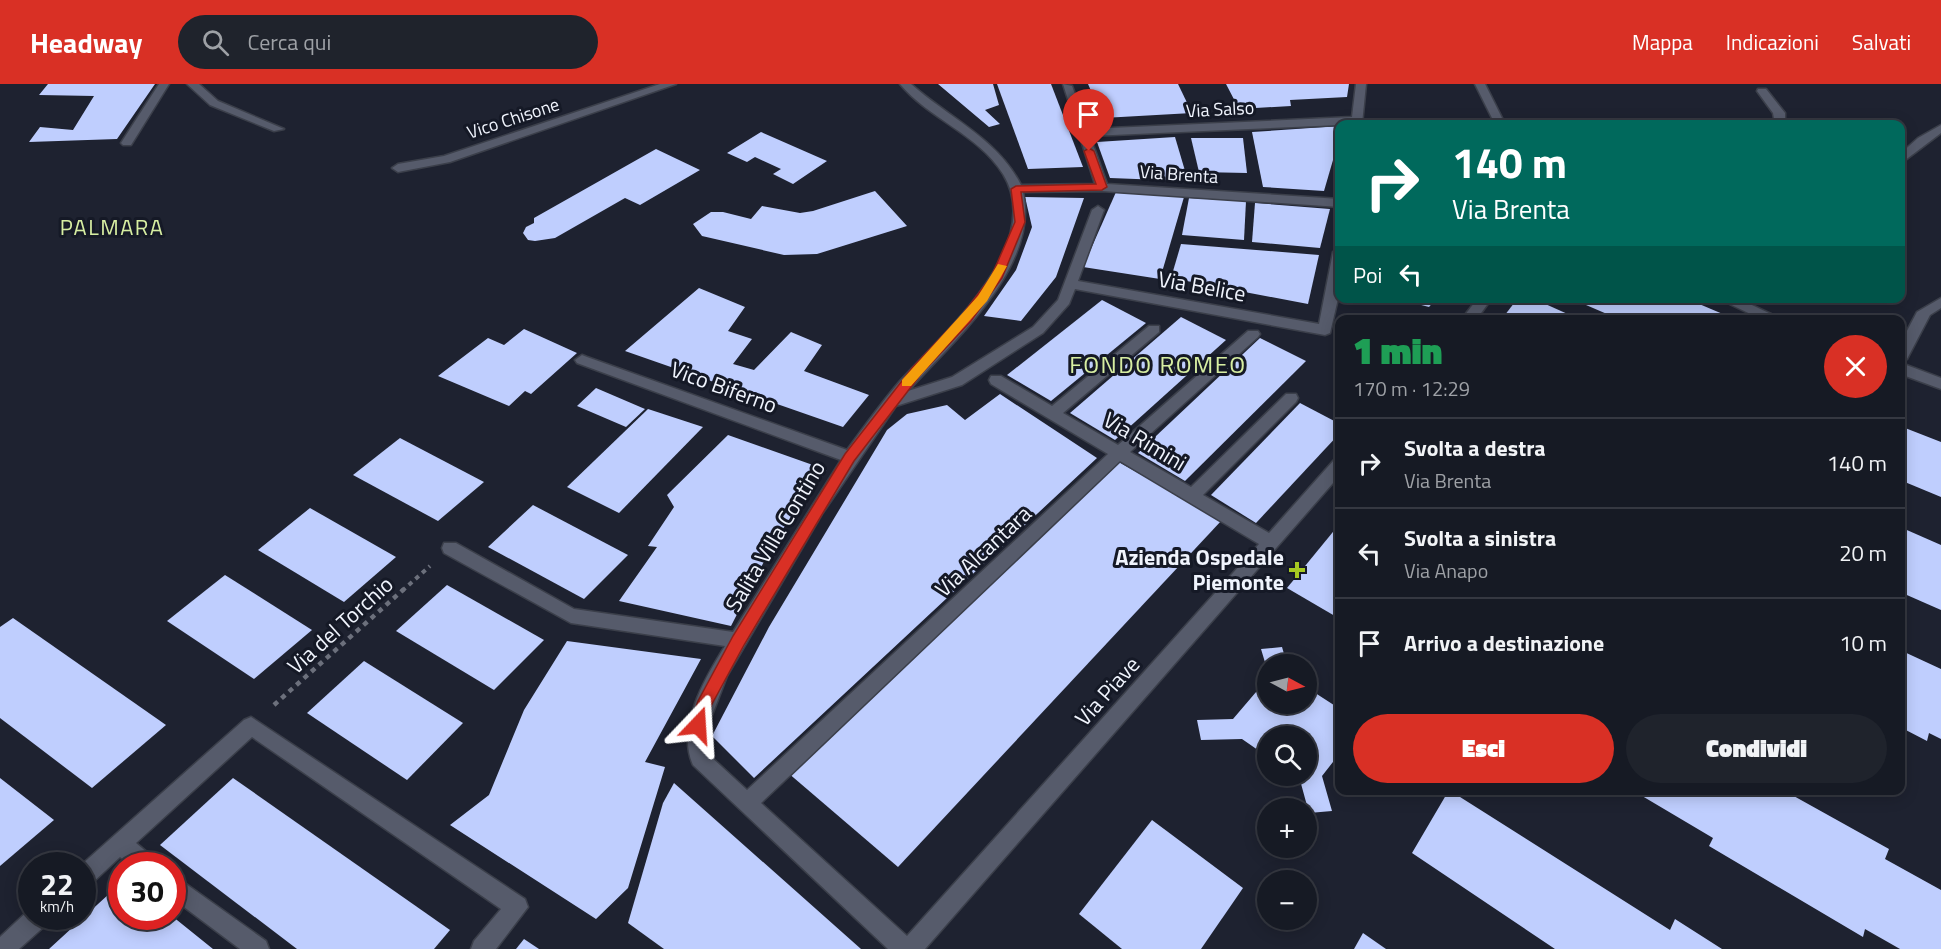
<!DOCTYPE html>
<html lang="it">
<head>
<meta charset="utf-8">
<style>
  :root { --surface:#161a24; --page:#1f232c; --text:#f1f3f6; --muted:#9ea1a6; --line:#353841; --accent:#d93025 }
  body { margin:0; font-family:"Titillium Web",sans-serif; background:var(--page); color:var(--text); height:100vh; display:flex; flex-direction:column; font-size:22px; white-space:nowrap }
  * { box-sizing:border-box; margin:0 }
  p { font-size:20px; color:var(--muted) }
  .icon { flex:none; width:33px; height:33px; fill:none; stroke:currentColor; stroke-width:2; stroke-linecap:round; stroke-linejoin:round }
  .map { position:relative; flex:1; overflow:hidden }
  .side { position:absolute; left:1335px; top:231px; width:570px; height:480px; display:flex; flex-direction:column; background:var(--surface); border-radius:12px; box-shadow:0 3px 15px #0003,0 0 0 2px var(--line) }
  .side>* { flex:none }
  .hud { position:absolute; left:1335px; top:36px; width:570px; height:183px; border-radius:12px; box-shadow:0 3px 15px #0003,0 0 0 2px var(--line); background:#00695c; color:#fff; overflow:hidden }
  .needle { width:39px; rotate:97deg }
  .fabs { position:absolute; left:1257px; top:570px; display:grid; gap:12px }
  .fabs a { display:grid; place-items:center; width:60px; height:60px; border-radius:50%; background:var(--surface); box-shadow:0 3px 15px #0003,0 0 0 2px var(--line); font-size:30px }
  .speed { position:absolute; left:18px; top:768px; display:flex; gap:12px; font-size:30px; font-weight:700; text-align:center }
  .speed>* { display:grid; place-content:center; width:78px; height:78px; border-radius:50%; background:var(--surface); box-shadow:0 3px 15px #0003,0 0 0 2px var(--line); line-height:1 }
  .speed small { font-size:15px; font-weight:400 }
  .speed .limit { border:9px solid #d22; background:#fff; color:#111 }
  .pin { position:absolute; display:grid; place-items:center; width:51px; height:51px; color:#fff; margin:-62px -26px; border-radius:50% 50% 50% 0; rotate:-45deg; box-shadow:0 0 6px #0007 }
  .pin .icon { rotate:45deg }
  .me { position:absolute; width:66px; margin:-33px; rotate:20deg; stroke-linejoin:round; filter:drop-shadow(0 0 4px #0008) }
  .turn { display:flex; align-items:center; gap:21px; height:126px; padding:0 18px; font-size:27px }
  .turn .icon { width:78px; height:78px; stroke-width:2.5 }
  .turn b { display:block; font-size:42px; line-height:51px }
  .then { display:flex; align-items:center; height:57px; padding:0 18px; background:#0003; gap:12px; font-size:22px }
  .round { display:grid; place-items:center; flex:none; width:63px; height:63px; border-radius:32px; background:var(--page) }
  .head { display:flex; align-items:center; justify-content:space-between; height:102px; padding:0 18px }
  h1 { font-size:36px; font-weight:800; line-height:45px; color:#1e9e55 }
  .primary-button { display:flex; gap:12px; margin-top:auto; padding:12px 18px }
  .primary-button a { flex:1; height:69px; border-radius:36px; background:var(--accent); color:#fff; font-size:24px; font-weight:800; line-height:69px; text-align:center }
  .primary-button a+a { background:var(--page); color:var(--text) }
  ul { padding:0; list-style:none }
  li { display:flex; align-items:center; gap:18px; height:90px; padding:0 18px; border-top:2px solid var(--line) }
  li div { flex:1 }
  li b { display:block; font-size:22px }
  li em { font-style:normal }
  header { display:flex; align-items:center; gap:36px; box-sizing:border-box; height:84px; padding:0 30px; background:var(--accent); color:#fff }
  header strong { font-size:28px }
  nav { display:flex; gap:33px; margin-inline-start:auto; font-size:21px }
  .search { width:420px; height:54px; background:var(--page); display:flex; align-items:center; gap:15px; box-sizing:border-box; padding:0 21px; border-radius:33px; color:var(--muted); font-size:22px }
  .map>svg:first-child { display:block }
  .building { fill:#bfcefe }
  .lines { fill:none; stroke-linecap:round; stroke-linejoin:round }
  .pedestrian-casing { stroke:#3b3f4a; stroke-width:3 }
  .minor-casing { stroke:#3b3f4a; stroke-width:3 }
  .path-far1 { stroke:#6c707c; stroke-width:4; stroke-dasharray:4.5 4.5; stroke-linecap:butt }
  .path { stroke:#6c707c; stroke-width:4.5; stroke-dasharray:5 5; stroke-linecap:butt }
  .pedestrian { fill:#565b6b; fill-rule:evenodd }
  .minor { fill:#565b6b; fill-rule:evenodd }
  .route { fill:#d93025; stroke:#8d1f18; stroke-width:1.5 }
  .slow { fill:#f59e0b }
  .poi-dot { fill:#a5c822; stroke:#151926; stroke-width:2 }
  .labels { text-anchor:middle; dominant-baseline:central; stroke-width:6; stroke-linejoin:round; paint-order:stroke }
  .far-street-label { font-size:18px; fill:#f0f4fd; stroke:#151926 }
  .far-quarter-label { font-size:22px; letter-spacing:1.5px; fill:#d7eea2; stroke:#151926 }
  .street-label { font-size:22px; fill:#f0f4fd; stroke:#151926 }
  .poi-label { font-size:22px; font-weight:bold; fill:#f0f4fd; stroke:#151926; text-anchor:end }
  .neighbourhood-label { font-size:24px; letter-spacing:1.5px; fill:#d7eea2; stroke:#151926 }
</style>
</head>
<body>
<header>
<strong>Headway</strong>
<div class="search"><svg class="icon" aria-label="search" viewBox="0 0 24 24"><circle cx="10" cy="10" r="6"/><path d="M15 15l6 6"/></svg>Cerca qui</div>
<nav><a>Mappa</a><a>Indicazioni</a><a>Salvati</a></nav>
</header>
<div class="map">
<svg width="1941" height="865" viewBox="0 0 1941 865">
  <rect width="100%" height="100%" fill="#1e2230"/>
  <g class="building">
    <path d="M48,0H155L117,55L29,58L40,43L73,46L94,12L39,11Z"/>
    <path d="M938,0H993L999,21L985,26L1000,40L989,43Z"/>
    <path d="M997,0H1051L1083,83L1028,85Z"/>
    <path d="M1088,0H1178L1192,29L1103,34Z"/>
    <path d="M1226,0H1349L1347,13L1290,16L1291,22L1239,25Z"/>
    <path d="M1340,42V52L1324,107L1263,103L1252,48Z"/>
    <path d="M761,48L827,77L793,100L773,90L781,85L755,73L747,78L727,69Z"/>
    <path d="M1175,53L1188,97L1110,94L1097,58Z"/>
    <path d="M1191,54H1243L1247,89L1199,88Z"/>
    <path d="M656,65L700,86L640,121L625,114L555,154L535,157L528,156L523,149L526,143L534,139V134Z"/>
    <path d="M875,107L907,142L817,170L784,171L702,152L693,140L711,128H723L751,135L762,122L800,129L813,127Z"/>
    <path d="M1116,108L1184,113L1160,195L1083,183Z"/>
    <path d="M1025,113L1084,114L1056,193L1021,237L984,232L1016,186L1032,143Z"/>
    <path d="M1189,114L1246,117L1244,156L1182,151Z"/>
    <path d="M1255,119L1330,125L1320,164L1252,158Z"/>
    <path d="M1181,160L1319,171L1308,220L1171,194Z"/>
    <path d="M699,204L745,223L728,247L752,255L733,280L754,286L791,248L822,261L804,287L869,311L843,343L625,267Z"/>
    <path d="M1394,214H1437L1429,223Z"/>
    <path d="M1518,214H1532L1581,236H1501Z"/>
    <path d="M1685,214L1737,236H1673L1657,229L1652,236H1621L1572,215Z"/>
    <path d="M1102,216L1146,239L1051,317L1007,291Z"/>
    <path d="M1181,233L1226,256L1115,356L1070,329Z"/>
    <path d="M524,245L577,269L531,310L525,307L509,322L438,292L488,254L504,261Z"/>
    <path d="M1260,254L1306,277L1185,397L1138,369Z"/>
    <path d="M596,304L645,325L626,343L577,322Z"/>
    <path d="M1000,310L1097,374L754,694L712,652L769,543L887,346L907,330L947,321L965,336Z"/>
    <path d="M1300,319L1340,340V349L1256,439L1211,411Z"/>
    <path d="M648,325L703,343L619,429L567,403Z"/>
    <path d="M1900,342L1941,358V413L1900,396Z"/>
    <path d="M728,351L827,386L776,454L731,542L619,517L657,463L648,462L674,423L667,411Z"/>
    <path d="M400,354L484,398L438,437L353,391Z"/>
    <path d="M1115,376L1222,436L898,783L787,688Z"/>
    <path d="M533,421L628,471L584,515L488,463Z"/>
    <path d="M310,424L396,473L344,518L258,466Z"/>
    <path d="M1337,443L1340,444V535L1287,504Z"/>
    <path d="M1900,443L1941,461V526L1900,508Z"/>
    <path d="M225,491L312,546L254,595L167,537Z"/>
    <path d="M447,501L544,556L494,606L396,547Z"/>
    <path d="M13,534L166,641L92,704L0,634V543Z"/>
    <path d="M567,557L701,575L645,678L665,683L628,804L596,835L450,741L489,711L524,626Z"/>
    <path d="M1282,563L1287,580H1268L1267,585L1261,565Z"/>
    <path d="M1900,566L1941,585V655L1929,649L1927,657L1900,643Z"/>
    <path d="M364,577L463,639L407,696L307,629Z"/>
    <path d="M1268,594V620H1306V603L1340,625V669L1322,692L1332,727L1309,729L1300,696L1293,692H1306V652H1268V673L1242,655L1201,656L1197,636L1233,635Z"/>
    <path d="M0,694L54,736L0,782Z"/>
    <path d="M233,694L450,846L434,865H297L160,761Z"/>
    <path d="M674,699L861,865H664L628,839L663,719Z"/>
    <path d="M1449,706L1670,846L1675,835L1722,865H1555L1412,769Z"/>
    <path d="M1632,706H1783L1889,765L1885,775L1941,806V865H1900L1865,845L1863,853L1709,762L1713,754Z"/>
    <path d="M1152,736L1243,804L1201,865H1122L1079,830Z"/>
    <path d="M122,798V832H172L213,865H49Z"/>
    <path d="M1363,849L1386,865H1354Z"/>
    <path d="M524,855L539,865H516Z"/>
  </g>
  <g class="lines">
    <defs>
      <g id="pedestrian">
        <path d="M187,0H199L218,17L284,45L274,47L210,21Z"/>
        <path d="M660,0H676L450,78L398,88L392,84L398,80L444,72Z"/>
      </g>
      <g id="minor">
        <path d="M159,0H169L131,61H123L121,59Z"/>
        <path d="M900,0H911C948,33 998,55 1021,101L1095,100L1063,0L1072,2L1088,45L1352,33L1356,0H1366L1362,40L1090,52L1107,100L1340,115V123L1102,107L1023,108C1040,183 952,258 908,307L952,293L1033,243L1058,216L1092,126L1098,122L1104,126L1078,197L1319,240L1333,168L1340,164V206L1330,249L1325,251L1075,205L1069,220L1043,249L962,301L896,322L822,430L727,592L709,639V671L747,706L1108,370L991,300L989,296L991,292H1001L1052,322L1149,242H1159V248L1063,329L1118,361L1248,247H1258L1260,250L1258,253L1130,368L1191,403L1286,310H1296L1298,314L1296,318L1203,411L1269,449L1334,376L1340,374V391L925,865H888L693,681C676,643 705,594 725,562L571,539L444,469L442,464L444,459H456L574,525L733,548L841,376L577,279L575,276L582,271L587,273L847,366C864,343 881,319 900,297C942,251 1047,161 1003,90C978,50 929,35 900,0ZM1120,377L1259,460L907,852L761,719Z"/>
        <path d="M1475,0H1485L1505,40H1495Z"/>
        <path d="M1758,5H1766L1785,29V40H1775L1773,29L1757,7Z"/>
        <path d="M1941,41V49L1900,80V70L1918,54Z"/>
        <path d="M1478,214H1492L1476,236H1461Z"/>
        <path d="M1717,214H1737L1784,236H1763Z"/>
        <path d="M1941,214V224L1930,231L1907,275L1901,279L1941,294V305L1900,290V260L1917,228Z"/>
        <path d="M251,633L525,815L528,823L496,865H471L474,857L501,825L252,653L136,759L155,775L158,782H131L120,773L90,801L82,804V782H80L244,636Z"/>
        <path d="M172,790L266,857L269,865H240L172,814Z"/>
        <path d="M31,824L32,832H50L47,840L19,865H0V853Z"/>
      </g>
    </defs>
    <use href="#pedestrian" class="pedestrian-casing"/>
    <use href="#minor" class="minor-casing"/>
    <path class="path-far1" d="M402,507L430,482"/>
    <path class="path" d="M274,621L404,505"/>
    <use href="#pedestrian" class="pedestrian"/>
    <use href="#minor" class="minor"/>
  </g>
  <path class="route" d="M1089,64L1094,67L1107,103L1102,106L1021,108L1025,138L1002,194L971,237L921,290L854,377L744,561L711,622L704,646H693L690,641L698,617L733,552L845,370L912,284L962,231L991,193L1015,138L1011,105L1016,102L1096,100L1084,67Z"/>
  <path class="slow" d="M998,180L1007,182L987,217L911,302H902V296L978,212Z"/>
  <path class="poi-dot" d="M1294 477h6v6h6v6h-6v6h-6v-6h-6v-6h6z"/>
  <g class="labels">
    <g class="far-street-label">
      <text transform="translate(1220 25) rotate(-3)">Via Salso</text>
      <text transform="translate(513 34) rotate(-18)">Vico Chisone</text>
      <text transform="translate(1179 90) rotate(4)">Via Brenta</text>
    </g>
    <g class="far-quarter-label">
      <text x="112" y="143">PALMARA</text>
    </g>
    <g class="street-label">
      <text transform="translate(1202 202) rotate(10)">Via Belice</text>
      <text transform="translate(724 303) rotate(20)">Vico Biferno</text>
      <text transform="translate(1145 357) rotate(31)">Via Rimini</text>
      <text transform="translate(775 452) rotate(-59)">Salita Villa Contino</text>
      <text transform="translate(983 467) rotate(-43)">Via Alcantara</text>
      <text transform="translate(340 541) rotate(-42)">Via del Torchio</text>
      <text transform="translate(1107 607) rotate(-48)">Via Piave</text>
    </g>
    <g class="poi-label">
      <text x="1284" y="473">Azienda Ospedale<tspan x="1284" dy="25">Piemonte</tspan></text>
    </g>
    <g class="neighbourhood-label">
      <text x="1158" y="280">FONDO ROMEO</text>
    </g>
  </g>
</svg>
<div class="fabs">
<a><svg class="needle" viewBox="-14 -14 28 28"><path d="M0-13l5 13h-10z" fill="#e53935"/><path d="M0 13l5-13h-10z" fill="#9ea1a6"/></svg></a>
<a><svg class="icon" aria-label="search" viewBox="0 0 24 24"><circle cx="10" cy="10" r="6"/><path d="M15 15l6 6"/></svg></a>
<a>+</a>
<a>−</a>
</div>
<div class="speed"><div>22<small>km/h</small></div><div class="limit">30</div></div>
<div class="pin" style="left:1089px;top:67px;background:#d93025"><svg class="icon" aria-label="arrive" viewBox="0 0 24 24"><path d="M6 21V4h12l-3 4 3 4H6"/></svg></div>
<svg class="me" style="left:698px;top:641px" viewBox="-20 -20 40 40"><path d="M0-17L14 15 0 8-14 15z" fill="#d93025" stroke="#fff" stroke-width="4"/></svg>
<div class="hud">
<div class="turn"><svg class="icon" aria-label="right" viewBox="0 0 24 24"><path d="M7 20v-9h11M14 6l5 5-5 5"/></svg><div><b>140 m</b>Via Brenta</div></div>
<div class="then">Poi<svg class="icon" aria-label="left" viewBox="0 0 24 24"><path d="M17 20v-9H6M10 6l-5 5 5 5"/></svg></div>
</div>
<section class="side">
<div class="head"><div><h1>1 min</h1><p>170 m · 12:29</p></div><a class="round" style="background:#d93025;color:#fff"><svg class="icon" aria-label="close" viewBox="0 0 24 24"><path d="M6 6l12 12M18 6L6 18"/></svg></a></div>
<ul>
<li><svg class="icon" aria-label="right" viewBox="0 0 24 24"><path d="M7 20v-9h11M14 6l5 5-5 5"/></svg><div><b>Svolta a destra</b><p>Via Brenta</p></div><em>140 m</em></li>
<li><svg class="icon" aria-label="left" viewBox="0 0 24 24"><path d="M17 20v-9H6M10 6l-5 5 5 5"/></svg><div><b>Svolta a sinistra</b><p>Via Anapo</p></div><em>20 m</em></li>
<li><svg class="icon" aria-label="arrive" viewBox="0 0 24 24"><path d="M6 21V4h12l-3 4 3 4H6"/></svg><div><b>Arrivo a destinazione</b></div><em>10 m</em></li>
</ul>
<div class="primary-button"><a>Esci</a><a>Condividi</a></div>
</section>
</div>
</body>
</html>
